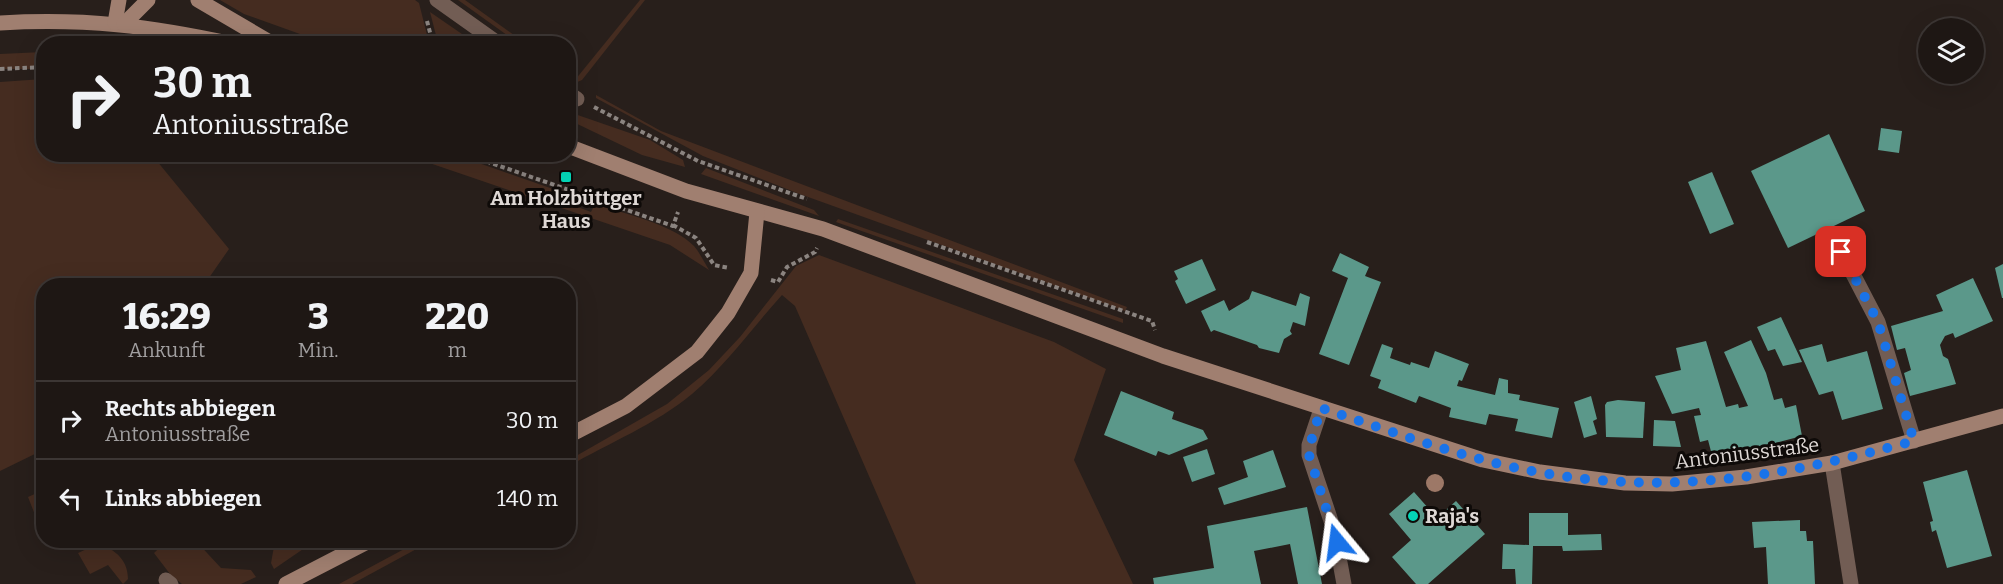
<!DOCTYPE html>
<html lang="de">
<head>
<meta charset="utf-8">
<style>
  :root { --surface:#1e1714; --page:#26201d; --text:#f1f3f6; --muted:#a19fa0; --line:#3c3634 }
  body { margin:0; font-family:Bitter,serif; background:var(--page); color:var(--text); height:100vh; display:flex; flex-direction:column; font-size:22px; white-space:nowrap }
  * { box-sizing:border-box; margin:0 }
  p { font-size:20px; color:var(--muted) }
  .icon { flex:none; width:33px; height:33px; fill:none; stroke:currentColor; stroke-width:2; stroke-linecap:round; stroke-linejoin:round }
  .map { position:relative; flex:1; overflow:hidden }
  .panel { position:absolute; left:36px; top:278px; width:540px; height:270px; display:flex; flex-direction:column; background:var(--surface); border-radius:24px; box-shadow:0 6px 24px #0002,0 0 0 2px var(--line) }
  .panel>* { flex:none }
  .banner { position:absolute; left:36px; top:36px; width:540px; height:126px; border-radius:24px; box-shadow:0 6px 24px #0002,0 0 0 2px var(--line); background:#1e1714; color:var(--text); overflow:hidden }
  .tools { position:absolute; left:1918px; top:18px; display:grid; gap:12px }
  .tools a { display:grid; place-items:center; width:66px; height:66px; border-radius:50%; background:var(--surface); box-shadow:0 6px 24px #0002,0 0 0 2px var(--line); font-size:30px }
  .pin { position:absolute; display:grid; place-items:center; width:51px; height:51px; color:#fff; margin:-26px; border-radius:12px; box-shadow:0 3px 9px #0006 }
  .me { position:absolute; width:66px; margin:-33px; rotate:344deg; stroke-linejoin:round; filter:drop-shadow(0 0 4px #0008) }
  .turn { display:flex; align-items:center; gap:21px; height:126px; padding:0 18px; font-size:27px }
  .turn .icon { width:78px; height:78px; stroke-width:2.5 }
  .turn b { display:block; font-size:42px; line-height:51px }
  .eta { display:flex; justify-content:space-evenly; align-items:center; height:102px; text-align:center }
  .eta b { font-size:36px; font-weight:800; line-height:42px }
  ul { padding:0; list-style:none }
  li { display:flex; align-items:center; gap:18px; height:78px; padding:0 18px; border-top:2px solid var(--line) }
  li div { flex:1 }
  li b { display:block; font-size:22px }
  li em { font-style:normal }
  .map>svg:first-child { display:block }
  .green { fill:#452c20 }
  .building { fill:#5b988a }
  .lines { fill:none; stroke-linecap:round; stroke-linejoin:round }
  .path { stroke:#8b8480; stroke-width:4; stroke-dasharray:4.5 3; stroke-linecap:butt }
  .lane { stroke:#725d54; stroke-width:15 }
  .street { stroke:#725d54; stroke-width:15 }
  .secondary { stroke:#a07f70; stroke-width:15 }
  .tree { fill:#9d7867 }
  .route { stroke:#1a73e8; stroke-width:10; stroke-dasharray:0 18 }
  .poi-dot { fill:#04d5b6; stroke:#0e0a08; stroke-width:2 }
  .labels { text-anchor:middle; dominant-baseline:central; stroke-width:6; stroke-linejoin:round; paint-order:stroke }
  .poi-label { font-size:20px; font-weight:bold; fill:#ded8d5; stroke:#0e0a08 }
  .street-label { font-size:20px; fill:#ded8d5; stroke:#0e0a08 }
</style>
</head>
<body>
<div class="map">
<svg width="2003" height="584" viewBox="0 0 2003 584">
  <rect width="100%" height="100%" fill="#281f1b"/>
  <g class="green">
    <path d="M220,0H415L419,3L429,43H325L244,14Z"/>
    <path d="M458,0H465L525,43H518Z"/>
    <path d="M640,0H645L582,80L575,83L569,79V75L575,80Z"/>
    <path d="M430,12L475,43H438Z"/>
    <path d="M43,52V69H0V54Z"/>
    <path d="M43,79L44,154L152,155L229,249L204,285H44L43,450L0,471V82Z"/>
    <path d="M596,95L661,131L1127,307L1125,311L797,193L703,156L596,98Z"/>
    <path d="M569,112L650,140L683,160L685,167L642,155L569,120Z"/>
    <path d="M406,155H456L556,190L554,198L591,212L595,204C623,213 674,225 694,246C700,253 704,262 709,270L670,245Z"/>
    <path d="M706,168L814,210L819,216L701,174Z"/>
    <path d="M838,219L1123,319V323L836,222Z"/>
    <path d="M819,255L1054,342L1106,369L1074,460L1133,584H916L795,306L782,295C752,328 726,365 692,394C656,424 609,443 569,466V460L667,404L709,370L740,337L796,266Z"/>
    <path d="M39,492H43V535L28,497Z"/>
    <path d="M168,540H195L221,568L251,570L256,577L241,584H182L170,574L154,553Z"/>
    <path d="M305,540L309,545L274,569L271,563L275,541Z"/>
    <path d="M421,540H433L352,584H339Z"/>
    <path d="M104,546C118,552 128,562 128,579L123,584L108,565L90,574L78,553L89,548Z"/>
  </g>
  <g class="building">
    <path d="M1881,128L1902,131L1899,153L1878,150Z"/>
    <path d="M1829,134L1865,211L1788,248L1751,171Z"/>
    <path d="M1712,172L1734,224L1710,234L1688,182Z"/>
    <path d="M1340,253L1369,267L1365,276L1381,282L1349,365L1319,354L1348,278L1332,271Z"/>
    <path d="M1202,259L1216,290L1186,304L1175,281L1178,279L1174,271Z"/>
    <path d="M2003,264V298H2002L1995,268Z"/>
    <path d="M1973,278L1993,321L1955,338L1953,333L1945,336L1940,345L1943,356L1948,359L1956,384L1910,396L1904,373L1911,370L1905,348L1897,350L1891,326L1943,311L1936,295Z"/>
    <path d="M1252,291L1296,306L1300,293L1310,297L1305,326L1293,322L1290,331L1292,334L1284,339L1279,353L1259,348L1257,345L1214,330L1211,332L1201,311L1224,300L1229,311L1249,299Z"/>
    <path d="M1781,317L1802,362L1783,366L1775,349L1768,351L1757,327Z"/>
    <path d="M1751,340L1766,373L1774,400L1782,398L1785,408L1796,405L1802,436L1713,459L1708,440L1700,442L1694,416L1701,415L1699,408L1672,414L1655,376L1681,370L1676,348L1706,341L1726,407L1738,404L1739,408L1748,406L1724,352Z"/>
    <path d="M1382,344L1393,348L1390,358L1410,365L1411,362L1429,368L1435,351L1469,364L1462,381L1459,380L1457,386L1495,395L1499,378L1508,380V393L1520,395L1519,400L1559,408L1552,438L1515,431L1518,419L1489,414L1486,425L1449,417L1451,408L1419,396L1416,403L1378,388L1381,380L1370,376Z"/>
    <path d="M1822,344L1827,362L1867,351L1883,409L1842,420L1833,391L1819,395L1799,350Z"/>
    <path d="M1121,391L1174,412L1172,419L1203,430L1208,439L1169,455L1158,451L1156,456L1104,435Z"/>
    <path d="M1591,396L1597,419L1593,421L1597,434L1584,438L1574,402Z"/>
    <path d="M1618,400L1645,402L1643,438L1606,437L1605,405L1607,402Z"/>
    <path d="M1654,420L1675,421L1681,447L1653,446Z"/>
    <path d="M1207,449L1215,474L1192,482L1183,457Z"/>
    <path d="M1273,450L1286,487L1224,505L1218,488L1248,477L1243,461Z"/>
    <path d="M1967,470L1992,556L1947,568L1936,530L1932,532L1930,522L1933,521L1923,482Z"/>
    <path d="M1414,492L1437,518L1456,501L1485,534L1428,584H1416L1392,557L1411,540L1389,514Z"/>
    <path d="M1307,507L1322,584H1298L1290,544L1254,551L1261,584H1154L1153,578L1214,568L1207,526Z"/>
    <path d="M1529,513H1568V535L1601,534L1602,550L1563,551L1562,546H1533L1532,584H1516L1515,569H1502L1503,544L1529,545Z"/>
    <path d="M1800,520V531H1806L1807,541H1813L1815,584H1768L1766,547L1754,548L1752,522Z"/>
  </g>
  <g class="lines">
    <g class="path">
      <path d="M427,21L433,44"/>
      <path d="M0,69L44,67"/>
      <path d="M594,107L698,161L807,199"/>
      <path d="M465,154L673,226L678,212"/>
      <path d="M611,204L623,196H634"/>
      <path d="M673,225L696,238L714,265L729,268"/>
      <path d="M927,242L1152,321L1155,330"/>
      <path d="M771,280L778,282L787,267L815,252L817,248"/>
    </g>
    <g class="lane">
      <path d="M437,0L499,44"/>
      <path d="M568,93L577,99"/>
      <path d="M1841,251L1878,322L1914,441"/>
      <path d="M166,580L171,584"/>
    </g>
    <g class="street">
      <path d="M1321,409L1309,445V455L1334,530L1344,584"/>
      <path d="M1832,463L1851,584"/>
    </g>
    <g class="secondary">
      <path d="M198,0L273,44"/>
      <path d="M0,23C85,18 150,26 233,44"/>
      <path d="M115,23L119,0"/>
      <path d="M124,24L148,0"/>
      <path d="M568,146L686,191L823,229L1163,356L1483,460L1540,472L1625,483L1672,484L1746,477L1832,463L2003,416"/>
      <path d="M568,436L626,406L697,352L728,313L751,273L757,212"/>
      <path d="M286,584L371,540"/>
    </g>
  </g>
  <circle class="tree" cx="1435" cy="483" r="9"/>
  <g class="lines">
    <path class="route" d="M1337,542L1309,455L1310,445L1321,408C1381,428 1441,450 1503,465C1651,499 1770,480 1914,441L1878,322L1841,252"/>
  </g>
  <g class="poi-dot">
    <rect x="560" y="171" width="12" height="12" rx="3"/>
    <circle cx="1413" cy="516" r="6"/>
  </g>
  <g class="labels">
    <g class="poi-label">
      <text x="566" y="198">Am Holzbüttger<tspan x="566" dy="23">Haus</tspan></text>
      <text x="1425" y="516" text-anchor="start">Raja's</text>
    </g>
    <g class="street-label">
      <text transform="translate(1747 453) rotate(-7)">Antoniusstraße</text>
    </g>
  </g>
</svg>
<div class="tools">
<a><svg class="icon" aria-label="layers" viewBox="0 0 24 24"><path d="M12 4l9 5-9 5-9-5zM3 14l9 5 9-5"/></svg></a>
</div>
<div class="pin" style="left:1841px;top:252px;background:#d93025"><svg class="icon" aria-label="arrive" viewBox="0 0 24 24"><path d="M6 21V4h12l-3 4 3 4H6"/></svg></div>
<svg class="me" style="left:1337px;top:542px" viewBox="-20 -20 40 40"><path d="M0-17L14 15 0 8-14 15z" fill="#1a73e8" stroke="#fff" stroke-width="4"/></svg>
<div class="banner">
<div class="turn"><svg class="icon" aria-label="right" viewBox="0 0 24 24"><path d="M7 20v-9h11M14 6l5 5-5 5"/></svg><div><b>30 m</b>Antoniusstraße</div></div>
</div>
<section class="panel">
<div class="eta">
<div><b>16:29</b><p>Ankunft</p></div>
<div><b>3</b><p>Min.</p></div>
<div><b>220</b><p>m</p></div>
</div>
<ul>
<li><svg class="icon" aria-label="right" viewBox="0 0 24 24"><path d="M7 20v-9h11M14 6l5 5-5 5"/></svg><div><b>Rechts abbiegen</b><p>Antoniusstraße</p></div><em>30 m</em></li>
<li><svg class="icon" aria-label="left" viewBox="0 0 24 24"><path d="M17 20v-9H6M10 6l-5 5 5 5"/></svg><div><b>Links abbiegen</b></div><em>140 m</em></li>
</ul>
</section>
</div>
</body>
</html>
